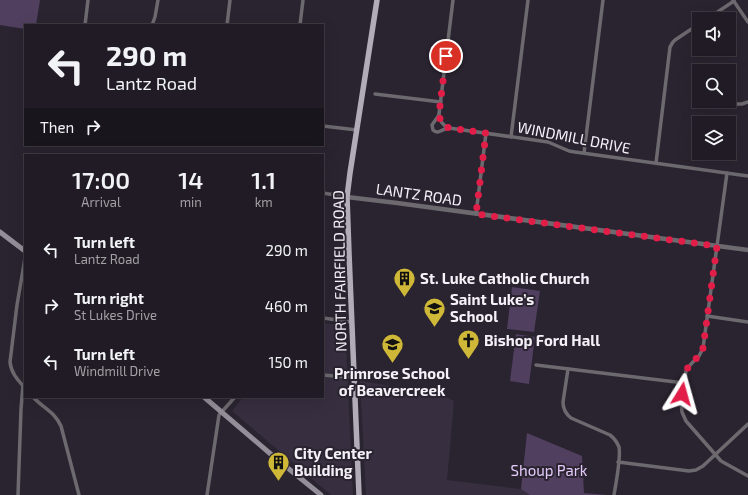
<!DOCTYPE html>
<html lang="en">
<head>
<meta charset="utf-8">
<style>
  :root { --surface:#201b24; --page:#28242c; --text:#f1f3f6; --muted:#a2a1a6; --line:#3d3941 }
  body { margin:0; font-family:"Exo 2",sans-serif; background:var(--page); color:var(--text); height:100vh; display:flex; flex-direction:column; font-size:15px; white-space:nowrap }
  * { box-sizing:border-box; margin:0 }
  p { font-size:13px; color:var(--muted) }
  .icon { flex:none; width:22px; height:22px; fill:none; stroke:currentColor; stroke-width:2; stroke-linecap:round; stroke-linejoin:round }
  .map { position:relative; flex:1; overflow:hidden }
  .details { position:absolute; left:24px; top:154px; width:300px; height:244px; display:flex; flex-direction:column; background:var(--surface); border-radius:0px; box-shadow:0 4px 16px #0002,0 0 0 1px var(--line) }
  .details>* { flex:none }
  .hud { position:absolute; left:24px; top:24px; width:300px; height:122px; border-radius:0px; box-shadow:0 4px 16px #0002,0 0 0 1px var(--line); background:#201b24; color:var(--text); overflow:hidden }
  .tools { position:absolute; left:692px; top:12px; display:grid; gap:8px }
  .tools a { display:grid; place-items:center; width:44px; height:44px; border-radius:0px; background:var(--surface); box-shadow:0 4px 16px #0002,0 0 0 1px var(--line); font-size:20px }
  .pin { position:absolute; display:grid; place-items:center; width:34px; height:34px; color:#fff; margin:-17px; border:2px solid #fff; border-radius:50%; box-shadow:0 1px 4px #0007 }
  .me { position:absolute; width:44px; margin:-22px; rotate:8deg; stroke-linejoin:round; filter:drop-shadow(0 0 3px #0008) }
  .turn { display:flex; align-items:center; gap:14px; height:84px; padding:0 16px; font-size:18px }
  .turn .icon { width:52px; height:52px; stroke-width:2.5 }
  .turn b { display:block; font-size:28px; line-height:34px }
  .then { display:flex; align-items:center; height:38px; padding:0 16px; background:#0003; gap:8px; font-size:15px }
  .eta { display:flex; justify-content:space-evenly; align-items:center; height:68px; text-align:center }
  .eta b { font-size:24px; font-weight:600; line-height:28px }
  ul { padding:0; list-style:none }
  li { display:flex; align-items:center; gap:12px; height:56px; padding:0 16px }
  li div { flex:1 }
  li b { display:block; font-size:15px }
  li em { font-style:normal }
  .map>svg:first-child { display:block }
  .built { fill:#372e3f }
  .green { fill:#513f5f }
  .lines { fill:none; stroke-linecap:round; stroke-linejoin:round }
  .minor { stroke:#6c696f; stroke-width:3.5 }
  .tertiary { stroke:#6c696f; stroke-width:4.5 }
  .secondary { stroke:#938f98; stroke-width:5 }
  .primary { stroke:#b2abb8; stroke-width:5.5 }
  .route { stroke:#e11d48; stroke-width:7; stroke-dasharray:0 12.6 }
  .labels { text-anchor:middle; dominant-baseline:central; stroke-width:4; stroke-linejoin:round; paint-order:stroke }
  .street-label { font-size:15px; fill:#f5f1f8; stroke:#2a2430 }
  .poi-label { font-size:15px; font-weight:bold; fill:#f5f1f8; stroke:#2a2430; text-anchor:start }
  .park-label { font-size:15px; fill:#e5cbfc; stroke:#2a2430 }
</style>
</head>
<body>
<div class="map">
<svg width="748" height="495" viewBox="0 0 748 495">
  <rect width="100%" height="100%" fill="#2a2430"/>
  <g class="built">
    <path d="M323,323L345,326L353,495H331L232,411L243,397H323Z"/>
    <path d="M360,381L441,394L454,401L447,480L521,489L530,495H366Z"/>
  </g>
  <g class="green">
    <path d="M0,0H40L36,25H25V29L0,25Z"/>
    <path d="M512,287L540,291L534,332L507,329Z"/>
    <path d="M516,334L535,337L529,384L510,381Z"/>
    <path d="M527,433L582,456L584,493L607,495H530L521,489Z"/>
  </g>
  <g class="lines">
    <g class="minor">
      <path d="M453,0L439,114C440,121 442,125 449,128L548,142L569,151L575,152L748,176"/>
      <path d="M733,0L748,22"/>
      <path d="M707,19L734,1"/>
      <path d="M85,25L88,0"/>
      <path d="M152,25L155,17L158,0"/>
      <path d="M227,25L230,0"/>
      <path d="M300,25L303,0"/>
      <path d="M375,94L441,102"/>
      <path d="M735,104H742L748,102"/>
      <path d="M439,115L432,125L433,130C438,135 442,129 448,128"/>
      <path d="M323,126L357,130"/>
      <path d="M511,137L528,0"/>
      <path d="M584,153L603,0"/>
      <path d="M656,163L670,47L673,42L675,40L699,24"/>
      <path d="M727,173L703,348L699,356L691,364L686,371L681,402L682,412L686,421L721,461L748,476"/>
      <path d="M323,193L347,197"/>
      <path d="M476,214L486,133"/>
      <path d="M25,258L17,305L10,362C11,373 18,380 25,388"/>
      <path d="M707,316L748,322"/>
      <path d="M323,318L352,322"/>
      <path d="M536,365L684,383"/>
      <path d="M568,369L563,402C563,409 566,414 571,418L610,435C614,438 617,442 619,447C621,458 616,483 614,495"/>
      <path d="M323,375L346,377L354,376"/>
      <path d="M33,397C43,408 55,412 61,426L79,495"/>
      <path d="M618,462L689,471L696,470L703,466L748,424"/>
      <path d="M18,495L21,409L23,385"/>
      <path d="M207,495L219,415L235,397"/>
    </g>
    <path class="tertiary" d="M347,197L397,203L748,250"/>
    <g class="secondary">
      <path d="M0,232L25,251"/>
      <path d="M204,397L273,456L321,495"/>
    </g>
    <path class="primary" d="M359,495L349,253L347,197L350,173L377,0"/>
  </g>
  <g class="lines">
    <path class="route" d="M446,56L439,114C440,121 442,125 449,128L486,133L476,214L717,246L703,348C699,359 695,358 689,366C683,374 684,385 682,394"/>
  </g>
  <defs>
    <symbol id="building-pin" viewBox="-11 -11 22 30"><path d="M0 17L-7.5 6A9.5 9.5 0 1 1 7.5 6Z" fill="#cfb837" stroke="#2a2430"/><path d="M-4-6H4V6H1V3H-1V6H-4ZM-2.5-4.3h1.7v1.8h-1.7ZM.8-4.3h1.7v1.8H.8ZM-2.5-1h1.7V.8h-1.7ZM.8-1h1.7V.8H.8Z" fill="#111"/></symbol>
    <symbol id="school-pin" viewBox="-11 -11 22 30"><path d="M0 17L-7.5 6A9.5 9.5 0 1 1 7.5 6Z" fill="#cfb837" stroke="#2a2430"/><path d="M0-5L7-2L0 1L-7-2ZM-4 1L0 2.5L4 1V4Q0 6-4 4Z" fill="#111"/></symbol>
    <symbol id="church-pin" viewBox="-11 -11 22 30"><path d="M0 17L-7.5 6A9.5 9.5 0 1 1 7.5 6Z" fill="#cfb837" stroke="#2a2430"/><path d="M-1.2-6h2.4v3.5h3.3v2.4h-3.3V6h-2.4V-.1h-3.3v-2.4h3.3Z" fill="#111"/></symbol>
  </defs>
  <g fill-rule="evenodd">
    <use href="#building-pin" x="392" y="266" width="25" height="34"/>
    <use href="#school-pin" x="422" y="296" width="25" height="34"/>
    <use href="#church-pin" x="456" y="328" width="25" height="34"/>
    <use href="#school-pin" x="380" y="332" width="25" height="34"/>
    <use href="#building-pin" x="266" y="450" width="25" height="34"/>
  </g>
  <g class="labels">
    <g class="street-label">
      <text transform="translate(574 137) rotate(11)">WINDMILL DRIVE</text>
      <text transform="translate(419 194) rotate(8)">LANTZ ROAD</text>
      <text transform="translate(339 271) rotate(-91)">NORTH FAIRFIELD ROAD</text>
    </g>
    <g class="poi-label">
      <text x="420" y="278">St. Luke Catholic Church</text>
      <text x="450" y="299">Saint Luke’s<tspan x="450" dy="17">School</tspan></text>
      <text x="484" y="340">Bishop Ford Hall</text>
      <text x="392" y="373" text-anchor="middle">Primrose School<tspan x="392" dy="17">of Beavercreek</tspan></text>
      <text x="294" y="453">City Center<tspan x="294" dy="17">Building</tspan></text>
    </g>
    <g class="park-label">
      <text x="549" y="470">Shoup Park</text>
    </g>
  </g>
</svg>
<div class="tools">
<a><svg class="icon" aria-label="sound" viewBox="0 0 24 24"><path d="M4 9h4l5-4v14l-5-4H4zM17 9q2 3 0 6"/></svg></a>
<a><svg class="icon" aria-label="search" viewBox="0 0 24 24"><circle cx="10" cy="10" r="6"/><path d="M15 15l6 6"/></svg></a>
<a><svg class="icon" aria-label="layers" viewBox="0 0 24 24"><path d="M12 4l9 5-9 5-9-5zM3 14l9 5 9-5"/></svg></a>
</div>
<div class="pin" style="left:446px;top:56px;background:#d93025"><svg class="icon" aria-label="arrive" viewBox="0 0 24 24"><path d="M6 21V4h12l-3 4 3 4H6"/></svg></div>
<svg class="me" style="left:682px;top:394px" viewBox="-20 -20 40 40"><path d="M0-17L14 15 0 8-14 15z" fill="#e11d48" stroke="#fff" stroke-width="4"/></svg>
<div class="hud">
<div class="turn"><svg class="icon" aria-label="left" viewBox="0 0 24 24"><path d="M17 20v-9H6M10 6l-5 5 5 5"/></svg><div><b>290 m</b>Lantz Road</div></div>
<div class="then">Then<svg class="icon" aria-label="right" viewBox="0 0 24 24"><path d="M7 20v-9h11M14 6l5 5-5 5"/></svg></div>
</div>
<section class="details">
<div class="eta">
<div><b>17:00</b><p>Arrival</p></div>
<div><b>14</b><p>min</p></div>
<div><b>1.1</b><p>km</p></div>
</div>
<ul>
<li><svg class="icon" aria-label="left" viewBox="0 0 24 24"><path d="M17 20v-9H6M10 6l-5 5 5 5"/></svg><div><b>Turn left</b><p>Lantz Road</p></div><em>290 m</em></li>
<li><svg class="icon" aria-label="right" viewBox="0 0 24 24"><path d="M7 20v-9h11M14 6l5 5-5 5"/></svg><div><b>Turn right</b><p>St Lukes Drive</p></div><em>460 m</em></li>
<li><svg class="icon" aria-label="left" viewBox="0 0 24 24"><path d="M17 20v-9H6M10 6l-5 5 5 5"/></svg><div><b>Turn left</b><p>Windmill Drive</p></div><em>150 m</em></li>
</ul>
</section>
</div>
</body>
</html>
